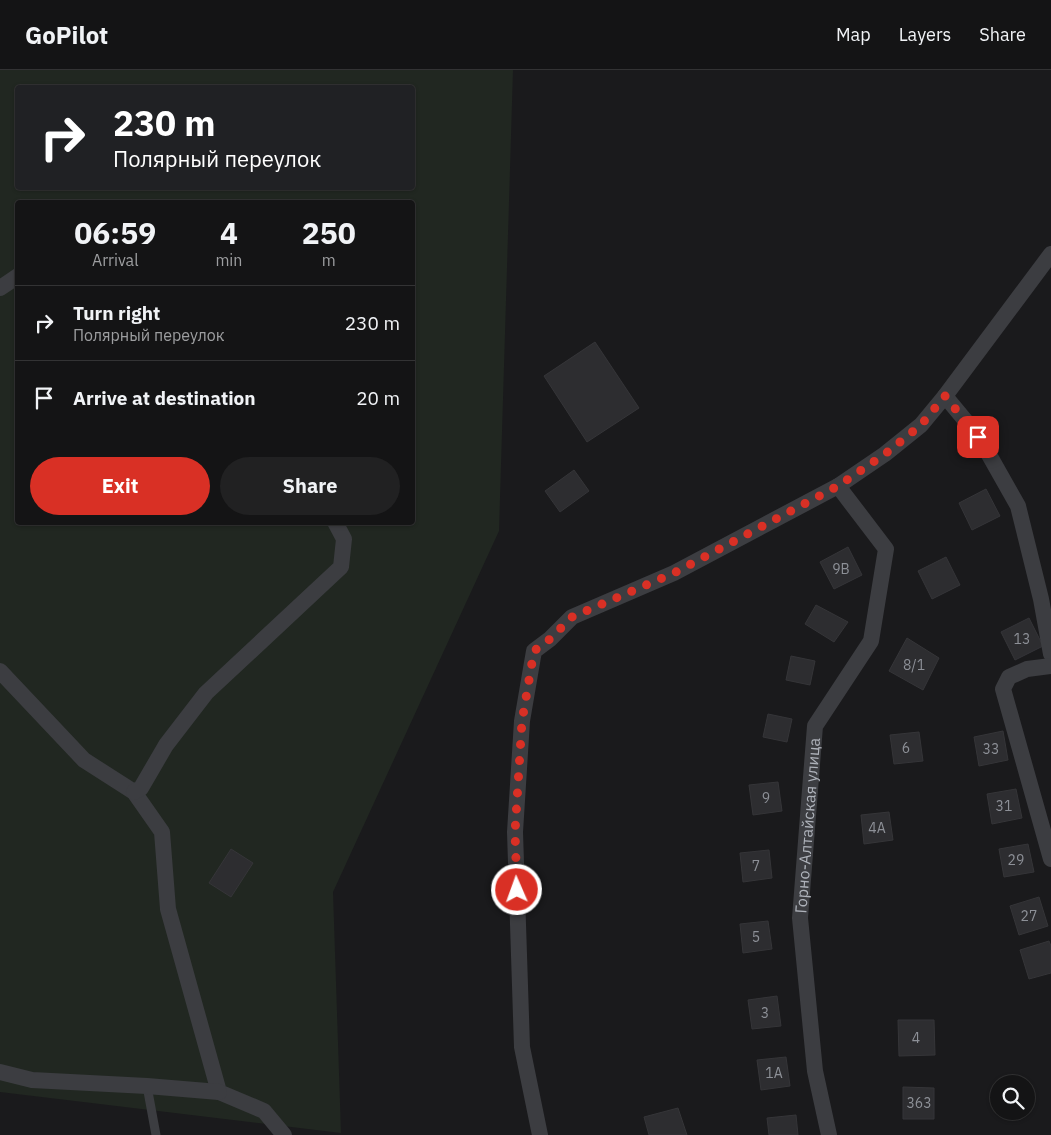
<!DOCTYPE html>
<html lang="en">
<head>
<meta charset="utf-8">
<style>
  :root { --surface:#141415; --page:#212122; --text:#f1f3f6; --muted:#9d9ea0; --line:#333334; --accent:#d93025 }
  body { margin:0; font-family:"IBM Plex Sans",sans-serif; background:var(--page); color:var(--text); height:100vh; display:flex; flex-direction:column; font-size:19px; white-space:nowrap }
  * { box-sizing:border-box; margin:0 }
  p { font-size:16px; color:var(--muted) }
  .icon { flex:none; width:28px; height:28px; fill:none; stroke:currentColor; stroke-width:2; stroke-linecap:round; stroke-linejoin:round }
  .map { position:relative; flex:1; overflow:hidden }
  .drawer { position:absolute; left:15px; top:130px; width:400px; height:325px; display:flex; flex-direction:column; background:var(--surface); border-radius:5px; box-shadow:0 1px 4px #0004,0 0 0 1px var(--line) }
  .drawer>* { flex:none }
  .guide { position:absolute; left:15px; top:15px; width:400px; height:105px; border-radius:5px; box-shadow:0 1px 4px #0004,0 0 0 1px var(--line); background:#202124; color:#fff; overflow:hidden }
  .buttons { position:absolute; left:990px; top:1005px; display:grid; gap:10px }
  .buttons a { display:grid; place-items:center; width:45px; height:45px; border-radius:50%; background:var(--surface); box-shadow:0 1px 4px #0004,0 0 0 1px var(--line); font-size:25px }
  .pin { position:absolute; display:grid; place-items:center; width:42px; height:42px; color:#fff; margin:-21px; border-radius:10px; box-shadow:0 2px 8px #0006 }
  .me { position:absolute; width:55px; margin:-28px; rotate:358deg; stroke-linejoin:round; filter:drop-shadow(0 0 4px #0008) }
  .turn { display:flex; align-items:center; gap:18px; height:105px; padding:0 15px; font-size:22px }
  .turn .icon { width:65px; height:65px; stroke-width:2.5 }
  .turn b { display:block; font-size:35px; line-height:42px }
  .eta { display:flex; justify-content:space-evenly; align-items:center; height:85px; text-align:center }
  .eta b { font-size:30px; font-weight:700; line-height:35px }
  .cta { display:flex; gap:10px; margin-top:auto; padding:10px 15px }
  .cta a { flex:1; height:58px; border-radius:30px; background:var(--accent); color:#fff; font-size:20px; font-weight:700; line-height:58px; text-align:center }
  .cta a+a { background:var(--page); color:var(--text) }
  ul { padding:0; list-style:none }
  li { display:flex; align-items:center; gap:15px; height:75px; padding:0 15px; border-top:1px solid var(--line) }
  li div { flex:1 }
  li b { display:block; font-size:19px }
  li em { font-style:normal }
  header { display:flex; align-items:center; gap:30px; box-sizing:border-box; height:70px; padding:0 25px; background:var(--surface); border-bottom:1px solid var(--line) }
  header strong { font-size:24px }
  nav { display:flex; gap:28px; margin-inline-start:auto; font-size:18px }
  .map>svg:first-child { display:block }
  .green { fill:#212721; fill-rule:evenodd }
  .building { fill:#2d2d30; stroke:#353538 }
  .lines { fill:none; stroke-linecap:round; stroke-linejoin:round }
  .lane { stroke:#3c3d41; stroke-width:9 }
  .street { stroke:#3c3d41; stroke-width:16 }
  .route { stroke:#d93025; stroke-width:9; stroke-dasharray:0 16.2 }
  .labels { text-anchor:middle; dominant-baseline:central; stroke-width:5; stroke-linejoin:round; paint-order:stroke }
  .number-label { font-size:14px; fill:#8d9097 }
  .street-label { font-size:16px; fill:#aeb2ba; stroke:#151517 }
</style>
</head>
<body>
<header>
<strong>GoPilot</strong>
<nav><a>Map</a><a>Layers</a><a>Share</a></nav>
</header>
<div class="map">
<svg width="1051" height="1065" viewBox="0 0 1051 1065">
  <rect width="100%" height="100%" fill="#1a1a1c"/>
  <path class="green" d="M0,0H513L499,461L333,822L341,1063L0,1022ZM18,18H412V118H18ZM18,132H412V452H18Z"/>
  <g class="building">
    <path d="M595,272L639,338L587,372L544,306Z"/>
    <path d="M574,400L589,421L560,442L545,421Z"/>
    <path d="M986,419L1000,446L972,460L959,433Z"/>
    <path d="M848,477L862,505L834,519L820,492Z"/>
    <path d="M946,487L960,515L932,529L918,501Z"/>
    <path d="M816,535L848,552L834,572L805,554Z"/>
    <path d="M1029,548L1043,576L1015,590L1001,562Z"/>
    <path d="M907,568L939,588L923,620L889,601Z"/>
    <path d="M791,586L815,591L810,615L786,610Z"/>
    <path d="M768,644L792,649L787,672L763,667Z"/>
    <path d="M1003,661L1008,690L979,696L974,667Z"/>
    <path d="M919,662L923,691L894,694L890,665Z"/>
    <path d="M778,712L782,741L753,745L749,715Z"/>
    <path d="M1016,719L1022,748L992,754L987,724Z"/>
    <path d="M889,742L893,770L864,774L861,745Z"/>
    <path d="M1028,774L1034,802L1004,807L999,779Z"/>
    <path d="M231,779L253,793L231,827L209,813Z"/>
    <path d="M769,780L772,808L743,812L740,783Z"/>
    <path d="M1039,827L1048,856L1019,865L1010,836Z"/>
    <path d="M768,851L772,879L743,883L740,854Z"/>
    <path d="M1049,871L1051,876V903L1029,909L1020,880Z"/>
    <path d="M777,926L781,956L752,959L748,930Z"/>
    <path d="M898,950H934L935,985L899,986Z"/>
    <path d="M786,987L790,1016L761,1020L757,990Z"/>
    <path d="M903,1017L934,1018V1049H903Z"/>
    <path d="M678,1038L687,1065H649L644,1047Z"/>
    <path d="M796,1045L798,1065H769L767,1048Z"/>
  </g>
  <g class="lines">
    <path class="lane" d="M147,1016L156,1065"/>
    <g class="street">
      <path d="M0,218L18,206"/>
      <path d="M945,326L979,367L1018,436L1041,529L1051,584"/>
      <path d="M1051,596L1027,599L1009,607L1003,619L1051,789"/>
      <path d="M0,601L84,690L134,722L162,762L168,839L219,1022L264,1041L284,1065"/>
      <path d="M134,722L141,718L166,675L206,623L341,497L344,469L335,452"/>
      <path d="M0,1002L32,1010L147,1016L219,1022"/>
      <path d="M540,1065L522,977L515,762L522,651L534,581L550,569L572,547L674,503L838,416L885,384L921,355L945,326L1051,184"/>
      <path id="s1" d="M829,1065L815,1001L800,848L815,656L871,571L886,479L838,416"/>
    </g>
  </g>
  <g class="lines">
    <path class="route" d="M517,820L515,762L522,651L534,581L550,569L572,547L674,503L838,416L885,384L921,355L945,326L978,367"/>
  </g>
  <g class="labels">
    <g class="number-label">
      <text x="841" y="499">9В</text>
      <text x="1022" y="569">13</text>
      <text x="914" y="595">8/1</text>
      <text x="906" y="678">6</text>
      <text x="991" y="679">33</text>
      <text x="766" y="728">9</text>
      <text x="1004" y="736">31</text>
      <text x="877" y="758">4А</text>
      <text x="1016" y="790">29</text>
      <text x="756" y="796">7</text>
      <text x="1029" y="846">27</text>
      <text x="756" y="867">5</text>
      <text x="765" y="943">3</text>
      <text x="916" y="968">4</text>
      <text x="774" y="1003">1А</text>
      <text x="919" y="1033">363</text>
    </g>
    <g class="street-label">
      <text stroke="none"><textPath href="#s1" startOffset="312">Горно-Алтайская улица</textPath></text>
    </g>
  </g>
</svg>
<div class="buttons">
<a><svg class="icon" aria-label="search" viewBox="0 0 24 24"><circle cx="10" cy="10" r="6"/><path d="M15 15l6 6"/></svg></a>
</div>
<div class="pin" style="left:978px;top:367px;background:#d93025"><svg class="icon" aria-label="arrive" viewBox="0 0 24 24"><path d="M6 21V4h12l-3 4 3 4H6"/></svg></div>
<svg class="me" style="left:517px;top:820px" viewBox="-20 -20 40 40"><circle r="17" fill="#d93025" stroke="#fff" stroke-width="3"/><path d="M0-11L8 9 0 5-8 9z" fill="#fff"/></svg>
<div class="guide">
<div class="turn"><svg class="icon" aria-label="right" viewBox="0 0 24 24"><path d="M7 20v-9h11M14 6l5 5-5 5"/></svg><div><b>230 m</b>Полярный переулок</div></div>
</div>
<section class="drawer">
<div class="eta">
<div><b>06:59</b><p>Arrival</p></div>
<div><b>4</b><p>min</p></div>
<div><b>250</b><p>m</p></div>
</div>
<ul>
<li><svg class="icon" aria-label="right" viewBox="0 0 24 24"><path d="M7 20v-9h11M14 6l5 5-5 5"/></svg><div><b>Turn right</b><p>Полярный переулок</p></div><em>230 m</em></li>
<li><svg class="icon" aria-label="arrive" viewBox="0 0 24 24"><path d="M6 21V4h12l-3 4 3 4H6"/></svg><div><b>Arrive at destination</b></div><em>20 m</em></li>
</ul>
<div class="cta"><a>Exit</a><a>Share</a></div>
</section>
</div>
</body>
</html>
